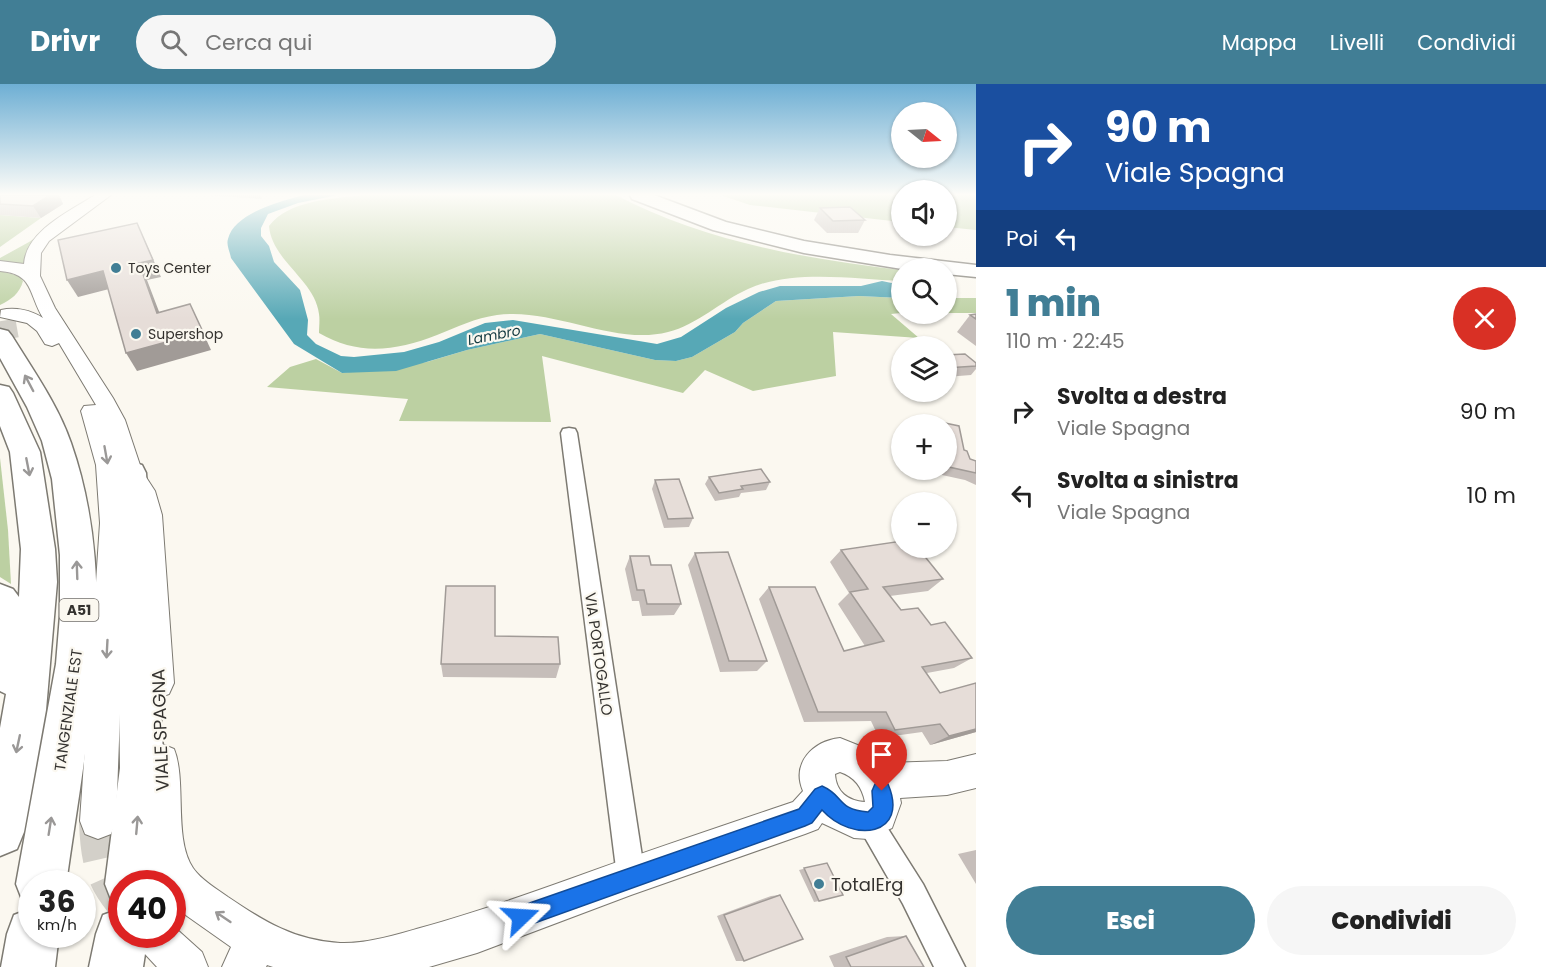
<!DOCTYPE html>
<html lang="it">
<head>
<meta charset="utf-8">
<style>
  :root { --surface:#fff; --page:#f6f6f6; --text:#222; --muted:#767676; --accent:#417e95 }
  body { margin:0; font-family:Poppins,sans-serif; background:var(--page); color:var(--text); height:100vh; display:flex; flex-direction:column; font-size:22px; white-space:nowrap }
  * { box-sizing:border-box; margin:0 }
  p { font-size:20px; color:var(--muted) }
  .icon { flex:none; width:33px; height:33px; fill:none; stroke:currentColor; stroke-width:2; stroke-linecap:round; stroke-linejoin:round }
  .map { position:relative; flex:1; overflow:hidden }
  .details { display:flex; flex-direction:column; background:var(--surface); width:570px }
  .details>* { flex:none }
  .top-card { background:#1a4fa0; color:#fff; overflow:hidden }
  .needle { width:39px; rotate:108deg }
  .fabs { position:absolute; left:891px; top:18px; display:grid; gap:12px }
  .fabs a { display:grid; place-items:center; width:66px; height:66px; border-radius:50%; background:var(--surface); box-shadow:0 2px 4px #0004; font-size:30px }
  .speed { position:absolute; left:18px; top:786px; display:flex; gap:12px; font-size:30px; font-weight:700; text-align:center }
  .speed>* { display:grid; place-content:center; width:78px; height:78px; border-radius:50%; background:var(--surface); box-shadow:0 2px 4px #0004; line-height:1 }
  .speed small { font-size:15px; font-weight:400 }
  .speed .limit { border:9px solid #d22; background:#fff; color:#111 }
  .pin { position:absolute; display:grid; place-items:center; width:51px; height:51px; color:#fff; margin:-62px -26px; border-radius:50% 50% 50% 0; rotate:-45deg; box-shadow:0 0 6px #0007 }
  .pin .icon { rotate:45deg }
  .me { position:absolute; width:66px; margin:-33px; rotate:70deg; stroke-linejoin:round; filter:drop-shadow(0 0 4px #0008) }
  .turn { display:flex; align-items:center; gap:21px; height:126px; padding:0 30px; font-size:27px }
  .turn .icon { width:78px; height:78px; stroke-width:2.5 }
  .turn b { display:block; font-size:42px; line-height:51px }
  .then { display:flex; align-items:center; height:57px; padding:0 30px; background:#0003; gap:12px; font-size:22px }
  .round { display:grid; place-items:center; flex:none; width:63px; height:63px; border-radius:32px; background:var(--page) }
  .head { display:flex; align-items:center; justify-content:space-between; height:102px; padding:0 30px }
  h1 { font-size:36px; font-weight:800; line-height:45px; color:var(--accent) }
  .cta { display:flex; gap:12px; margin-top:auto; padding:12px 30px }
  .cta a { flex:1; height:69px; border-radius:36px; background:var(--accent); color:#fff; font-size:24px; font-weight:800; line-height:69px; text-align:center }
  .cta a+a { background:var(--page); color:var(--text) }
  ul { padding:0; list-style:none }
  li { display:flex; align-items:center; gap:18px; height:84px; padding:0 30px }
  li div { flex:1 }
  li b { display:block; font-size:22px }
  li em { font-style:normal }
  header { display:flex; align-items:center; gap:36px; box-sizing:border-box; height:84px; padding:0 30px; background:var(--accent); color:#fff }
  header strong { font-size:28px }
  nav { display:flex; gap:33px; margin-inline-start:auto; font-size:21px }
  .search { width:420px; height:54px; background:var(--page); display:flex; align-items:center; gap:15px; box-sizing:border-box; padding:0 21px; border-radius:33px; color:var(--muted); font-size:22px }
  main { display:flex; flex:1; min-height:0 }
  .map>svg:first-child { display:block }
  .green { fill:#bcd0a2 }
  .water { fill:#57a8b6 }
  .lines { fill:none; stroke-linecap:round; stroke-linejoin:round }
  .secondary-tunnel-far1 { stroke:#d3d0c9; stroke-width:19; stroke-dasharray:19 9; stroke-linecap:butt }
  .secondary-tunnel { stroke:#d3d0c9; stroke-width:38; stroke-dasharray:38 19; stroke-linecap:butt }
  .street-casing { stroke:#7d7a72; stroke-width:3 }
  .secondary-casing { stroke:#7d7a72; stroke-width:2 }
  .highway-casing { stroke:#7d7a72; stroke-width:3 }
  .street { fill:#fff; fill-rule:evenodd }
  .secondary { fill:#fff; fill-rule:evenodd }
  .highway { fill:#fff; fill-rule:evenodd }
  .wall { fill:#c6beba }
  .shaded-wall { fill:#a19b97 }
  .building { fill:#e6ddd8; stroke:#a19b97; stroke-width:1.5 }
  .oneway { stroke:#9a9897 }
  .route { fill:#1a73e8; stroke:#114b97; stroke-width:1.5 }
  .poi-dot { fill:#417e95; stroke:#fbf8f0; stroke-width:2 }
  .labels { text-anchor:middle; dominant-baseline:central; stroke-width:4.5; stroke-linejoin:round; paint-order:stroke }
  .far-poi-label { font-size:14px; fill:#34322f; stroke:#fbf8f0; text-anchor:start }
  .far-water-label { font-size:14px; font-style:italic; fill:#123940; stroke:#fbf8f0 }
  .shield { fill:#fbf8f0; stroke:#706d69; stroke-width:1.5 }
  .shield-label { font-size:14px; font-weight:bold; fill:#34322f }
  .street-label { font-size:15px; fill:#34322f; stroke:#fbf8f0 }
  .near-street-label { font-size:18px; fill:#34322f; stroke:#fbf8f0 }
  .near-poi-label { font-size:18px; fill:#34322f; stroke:#fbf8f0; text-anchor:start }
</style>
</head>
<body>
<header>
<strong>Drivr</strong>
<div class="search"><svg class="icon" aria-label="search" viewBox="0 0 24 24"><circle cx="10" cy="10" r="6"/><path d="M15 15l6 6"/></svg>Cerca qui</div>
<nav><a>Mappa</a><a>Livelli</a><a>Condividi</a></nav>
</header>
<main>
<div class="map">
<svg width="976" height="883" viewBox="0 0 976 883">
  <rect width="100%" height="100%" fill="#fbf8f0"/>
  <g class="green">
    <path d="M97,111L31,160L26,168L24,183L0,180V174L29,158Z"/>
    <path d="M362,111H616C702,157 806,175 901,186V197C855,195 791,185 748,205C721,217 697,241 668,248C614,262 553,223 497,231C475,234 457,243 437,251C396,267 358,272 319,249C319,243 320,236 319,230C315,196 272,177 269,142C289,116 332,115 362,111Z"/>
    <path d="M720,111H901V138L750,121Z"/>
    <path d="M947,111H976V146L947,143Z"/>
    <path d="M0,131L41,134L0,163Z"/>
    <path d="M0,187L19,192L23,197C20,209 11,216 0,221Z"/>
    <path d="M859,212L901,214V229L891,230L919,254L833,248L836,292L753,307L705,286L683,309L542,272L551,338L399,337L408,315L267,303L290,283L316,275L342,289L427,278L467,266L540,250L655,276L676,277L692,273L735,248L743,239L776,217Z"/>
    <rect x="947" y="214" width="29" height="15"/>
    <path d="M0,374L8,446L11,500L0,493Z"/>
  </g>
  <path class="water" d="M304,111H338L298,119L268,130L261,144V152L269,162L274,178L300,206L308,236L307,251L316,260L341,272L354,273L404,268L439,258L485,239L513,236L657,260L681,253L726,224L759,208L780,202H861L882,197L901,201V214L859,212L776,217L743,239L735,248L692,273L676,277L655,276L540,250L467,266L396,287L342,289L294,260L231,174C230,168 226,161 228,155C234,129 281,117 304,111Z"/>
  <g class="lines">
    <path class="secondary-tunnel-far1" d="M0,247L17,244"/>
    <path class="secondary-tunnel" d="M98,737C99,768 102,791 122,815"/>
    <defs>
      <g id="street">
        <path d="M569,344L575,345L577,349L645,792L641,802L631,806L621,802L617,792L561,349L563,345Z"/>
        <path d="M869,725L878,729L923,800L965,883H934L903,820L856,738L860,729Z"/>
      </g>
      <g id="secondary">
        <path d="M95,111H111L49,157L41,169L40,192L55,224L113,314L125,336L142,387L155,407L162,431L174,599L169,610L158,614L147,610L142,599L136,431L131,408L121,392L126,468L116,737L111,750L98,755L85,750L80,737L100,439L96,381L81,327L84,322L96,321L59,259L52,262L45,260L37,247L27,239L0,233L1,226C15,223 31,226 43,234C28,209 34,190 0,187V177L24,180C26,147 70,127 95,111Z"/>
        <path d="M840,654L870,666L886,679L947,677L976,670V704L947,711L900,714L901,719L892,744L868,755L854,754L822,739L818,745L805,750L631,811L477,869L429,883H273L267,881L266,883H222L231,863L187,832L172,819V800H161C157,791 152,782 150,773C143,744 139,692 150,665L162,660L174,665C187,697 173,754 193,784C201,796 217,805 228,813C265,838 294,856 340,859C366,860 395,851 420,844C471,830 520,813 570,795C644,768 719,743 793,718L803,707C791,679 813,657 840,654ZM840,688C855,693 862,703 865,718C848,717 836,708 835,690Z"/>
        <path d="M172,841L202,868L208,883H157L144,869L138,855L139,850H172Z"/>
      </g>
      <g id="highway">
        <path d="M630,111H654L726,138L804,157L890,171L976,181V193L946,190V184L902,185L804,169L713,146L632,115Z"/>
        <path d="M0,245L8,247L12,252C33,286 58,321 71,359C121,502 86,655 66,800H32V821L23,818L16,800L56,580L60,531V471L52,395L42,357L27,323L0,274Z"/>
        <path d="M0,301L9,303L13,309L40,368L55,465L57,498L46,626L24,748L17,765L0,772V644L6,610L0,607V500L13,505L19,513L21,465L10,368L0,342Z"/>
        <path d="M131,378L142,381L146,389L164,684L155,800H122V822L112,818L105,800L120,684L116,389L120,381Z"/>
        <path d="M32,824V850H59L55,883H1L7,850L14,831Z"/>
        <path d="M122,824V850H148L143,883H89L96,850L103,831Z"/>
      </g>
    </defs>
    <use href="#street" class="street-casing"/>
    <use href="#secondary" class="secondary-casing"/>
    <use href="#highway" class="highway-casing"/>
    <use href="#street" class="street"/>
    <use href="#secondary" class="secondary"/>
    <use href="#highway" class="highway"/>
  </g>
  <g class="wall">
    <path d="M0,111H59L63,120L41,134L0,131Z"/>
    <path d="M202,111H261L262,115Z"/>
    <path d="M820,124L865,136L858,149H827L814,136Z"/>
    <path d="M976,230V262L957,248L970,231Z"/>
    <path d="M946,271L976,279V285L971,291L946,293Z"/>
    <path d="M945,339L959,342L964,366L967,367L970,375L976,377V401L965,396L942,391L940,386H946V340H944Z"/>
    <path d="M709,393L770,398L766,406L741,409L739,413L715,417L705,400Z"/>
    <path d="M655,396L693,434L689,443L664,444L652,405Z"/>
    <path d="M841,466L943,495L928,507L890,512L901,526L931,541L972,574L954,584L927,589L940,609L976,648L930,661L922,648L879,654L871,637L804,638L759,515L769,503L844,567L865,562L838,520L849,509L830,478Z"/>
    <path d="M695,469L767,577L757,587L720,588L688,481Z"/>
    <path d="M630,472L651,481L681,520L674,531L642,532L639,517H632L625,485Z"/>
    <path d="M441,580H560L556,594L443,593Z"/>
    <path d="M976,766V800L958,770Z"/>
    <path d="M827,779L819,817L814,818L799,786Z"/>
    <path d="M780,811L744,877H736L717,832L771,812Z"/>
    <path d="M906,852L924,883H834L829,872L887,853Z"/>
  </g>
  <g class="shaded-wall">
    <path d="M50,111H59L63,120L41,134L33,122Z"/>
    <path d="M137,139L161,193L147,196L166,246L157,229L139,179Z"/>
    <path d="M103,187L113,204L78,213L67,196Z"/>
    <path d="M190,220L211,266L137,287L126,269Z"/>
    <path d="M976,645V648L930,661L949,652Z"/>
  </g>
  <g class="building">
    <path d="M0,111H50L33,122L0,120Z"/>
    <path d="M850,123L865,136L833,137L820,124Z"/>
    <path d="M137,139L153,176L139,179L157,229L190,220L203,248L126,269L103,187L67,196L58,156Z"/>
    <path d="M976,230V235L970,231Z"/>
    <path d="M965,270L976,279V282L946,284V271Z"/>
    <path d="M945,339L959,342L964,366L967,367L970,375L976,377V389L949,383L946,371V363H950L946,347V340H945Z"/>
    <path d="M761,385L770,398L741,402L743,405L719,409L709,393Z"/>
    <path d="M679,395L693,434L668,435L655,396Z"/>
    <path d="M902,457V464H918L943,495L883,503L901,526L918,524L931,541L945,538L972,574L922,583L940,609L976,599V645L949,652L940,640L895,646L886,628H818L769,503H815L844,567L884,557L850,508L868,505L841,466Z"/>
    <path d="M728,468L767,577H729L695,469Z"/>
    <path d="M630,472H649L651,481H671L681,520H647L644,506H637Z"/>
    <path d="M446,502H495V552L558,553L560,580H441Z"/>
    <path d="M827,779L843,811L819,817L804,784Z"/>
    <path d="M780,811L803,855L744,877L724,831Z"/>
    <path d="M906,852L924,883H851L846,873Z"/>
  </g>
  <defs><path id="oneway-shaft" d="M-6 0H5M1.5-3L5.5 0L1.5 3" fill="none" stroke-width="1.6" stroke-linecap="round" stroke-linejoin="round" transform="scale(1.5)"/></defs>
  <g class="oneway">
    <use href="#oneway-shaft" transform="translate(29 299) rotate(-118)"/>
    <use href="#oneway-shaft" transform="translate(106 371) rotate(80)"/>
    <use href="#oneway-shaft" transform="translate(28 383) rotate(79)"/>
    <use href="#oneway-shaft" transform="translate(77 486) rotate(-92)"/>
    <use href="#oneway-shaft" transform="translate(107 565) rotate(93)"/>
    <use href="#oneway-shaft" transform="translate(18 660) rotate(102)"/>
    <use href="#oneway-shaft" transform="translate(137 741) rotate(-85)"/>
    <use href="#oneway-shaft" transform="translate(50 742) rotate(-81)"/>
    <use href="#oneway-shaft" transform="translate(223 833) rotate(-146)"/>
  </g>
  <linearGradient id="sky" x2="0" y2="1"><stop stop-color="#6eafd4"/><stop offset="0.47" stop-color="#fdfcf8"/><stop offset="1" stop-color="#fdfcf8" stop-opacity="0"/></linearGradient>
  <rect width="976" height="235" fill="url(#sky)"/>
  <path class="route" d="M882,697L888,700C910,752 853,760 822,726L812,739L805,742L521,844L513,840L510,833L513,825L521,822L799,725L815,705L822,702C845,712 836,725 868,728L873,723L872,707L875,700Z"/>
  <g class="poi-dot">
    <circle cx="116" cy="184" r="6"/>
    <circle cx="136" cy="250" r="6"/>
    <circle cx="819" cy="800" r="6"/>
  </g>
  <g class="labels">
    <g class="far-poi-label">
      <text x="128" y="184">Toys Center</text>
      <text x="148" y="250">Supershop</text>
    </g>
    <g class="far-water-label">
      <text transform="translate(494 251) rotate(-11)">Lambro</text>
    </g>
    <rect class="shield" x="59.5" y="515" width="39" height="22" rx="4.5"/>
    <g class="shield-label">
      <text x="79" y="526">A51</text>
    </g>
    <g class="street-label">
      <text transform="translate(599 570) rotate(82)">VIA PORTOGALLO</text>
      <text transform="translate(68 626) rotate(-82)">TANGENZIALE EST</text>
    </g>
    <g class="near-street-label">
      <text transform="translate(160 646) rotate(-92)">VIALE SPAGNA</text>
    </g>
    <g class="near-poi-label">
      <text x="831" y="800">TotalErg</text>
    </g>
  </g>
</svg>
<div class="fabs">
<a><svg class="needle" viewBox="-14 -14 28 28"><path d="M0-13l5 13h-10z" fill="#e53935"/><path d="M0 13l5-13h-10z" fill="#767676"/></svg></a>
<a><svg class="icon" aria-label="sound" viewBox="0 0 24 24"><path d="M4 9h4l5-4v14l-5-4H4zM17 9q2 3 0 6"/></svg></a>
<a><svg class="icon" aria-label="search" viewBox="0 0 24 24"><circle cx="10" cy="10" r="6"/><path d="M15 15l6 6"/></svg></a>
<a><svg class="icon" aria-label="layers" viewBox="0 0 24 24"><path d="M12 4l9 5-9 5-9-5zM3 14l9 5 9-5"/></svg></a>
<a>+</a>
<a>−</a>
</div>
<div class="speed"><div>36<small>km/h</small></div><div class="limit">40</div></div>
<div class="pin" style="left:882px;top:707px;background:#d93025"><svg class="icon" aria-label="arrive" viewBox="0 0 24 24"><path d="M6 21V4h12l-3 4 3 4H6"/></svg></div>
<svg class="me" style="left:521px;top:833px" viewBox="-20 -20 40 40"><path d="M0-17L14 15 0 8-14 15z" fill="#1a73e8" stroke="#fff" stroke-width="4"/></svg>
</div>
<section class="details">
<div class="top-card">
<div class="turn"><svg class="icon" aria-label="right" viewBox="0 0 24 24"><path d="M7 20v-9h11M14 6l5 5-5 5"/></svg><div><b>90 m</b>Viale Spagna</div></div>
<div class="then">Poi<svg class="icon" aria-label="left" viewBox="0 0 24 24"><path d="M17 20v-9H6M10 6l-5 5 5 5"/></svg></div>
</div>
<div class="head"><div><h1>1 min</h1><p>110 m · 22:45</p></div><a class="round" style="background:#d93025;color:#fff"><svg class="icon" aria-label="close" viewBox="0 0 24 24"><path d="M6 6l12 12M18 6L6 18"/></svg></a></div>
<ul>
<li><svg class="icon" aria-label="right" viewBox="0 0 24 24"><path d="M7 20v-9h11M14 6l5 5-5 5"/></svg><div><b>Svolta a destra</b><p>Viale Spagna</p></div><em>90 m</em></li>
<li><svg class="icon" aria-label="left" viewBox="0 0 24 24"><path d="M17 20v-9H6M10 6l-5 5 5 5"/></svg><div><b>Svolta a sinistra</b><p>Viale Spagna</p></div><em>10 m</em></li>
</ul>
<div class="cta"><a>Esci</a><a>Condividi</a></div>
</section>
</main>
</body>
</html>
